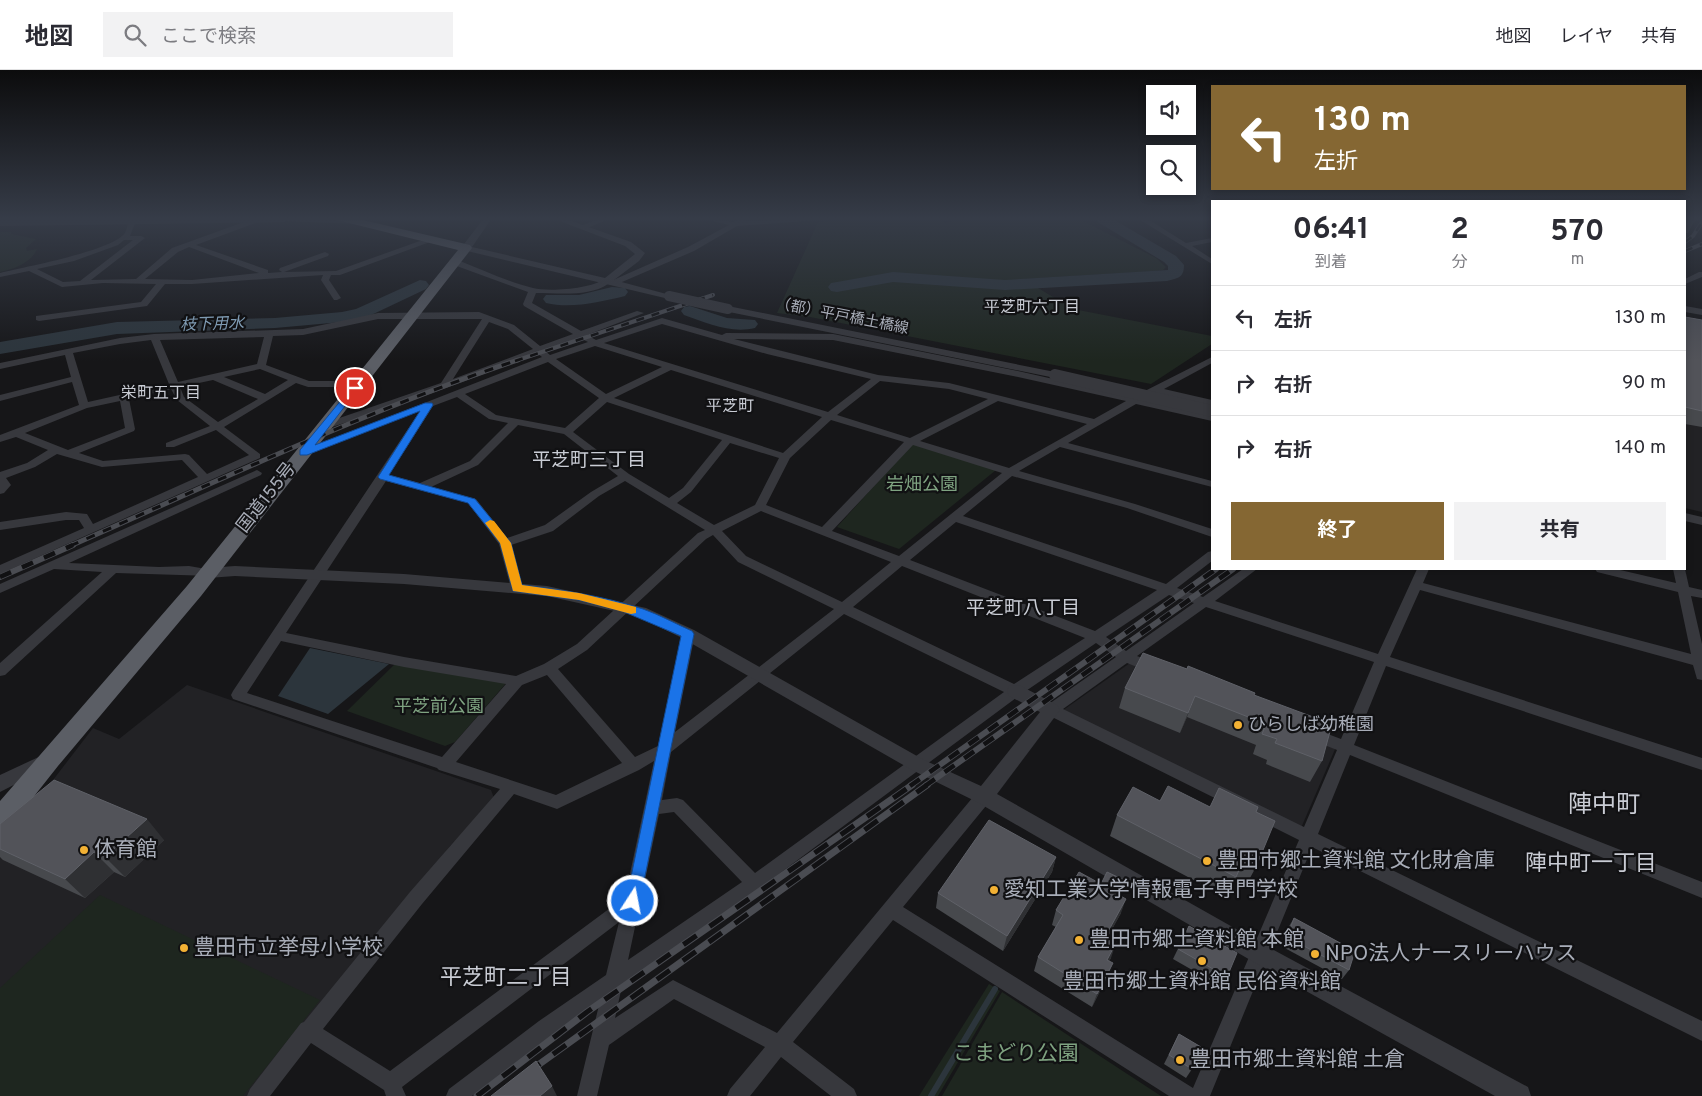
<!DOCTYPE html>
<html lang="ja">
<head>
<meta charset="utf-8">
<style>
  :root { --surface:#fff; --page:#f2f2f3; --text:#2b2b33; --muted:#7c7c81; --line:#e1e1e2; --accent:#856733 }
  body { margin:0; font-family:Overpass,"Noto Sans JP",sans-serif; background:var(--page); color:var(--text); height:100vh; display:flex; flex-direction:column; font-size:19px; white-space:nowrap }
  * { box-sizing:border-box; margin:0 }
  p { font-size:16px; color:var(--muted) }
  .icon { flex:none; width:28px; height:28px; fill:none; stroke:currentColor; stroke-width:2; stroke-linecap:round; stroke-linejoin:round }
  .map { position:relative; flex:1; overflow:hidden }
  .panel { position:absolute; left:1211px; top:130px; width:475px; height:370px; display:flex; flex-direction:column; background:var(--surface); border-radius:0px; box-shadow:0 2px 8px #0003 }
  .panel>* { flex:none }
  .hud { position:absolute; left:1211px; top:15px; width:475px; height:105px; border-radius:0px; box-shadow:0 2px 8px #0003; background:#856733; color:#fff; overflow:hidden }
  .tools { position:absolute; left:1146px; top:15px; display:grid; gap:10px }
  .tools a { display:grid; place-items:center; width:50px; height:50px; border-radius:0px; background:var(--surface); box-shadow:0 2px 8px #0003; font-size:25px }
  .pin { position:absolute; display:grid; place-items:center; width:42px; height:42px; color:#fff; margin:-21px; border:2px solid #fff; border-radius:50%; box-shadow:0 1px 5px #0007 }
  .me { position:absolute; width:55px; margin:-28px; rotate:11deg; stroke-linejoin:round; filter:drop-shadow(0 0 4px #0008) }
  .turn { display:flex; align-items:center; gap:18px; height:105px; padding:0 20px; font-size:22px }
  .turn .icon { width:65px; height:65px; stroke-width:2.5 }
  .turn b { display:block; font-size:35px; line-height:42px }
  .eta { display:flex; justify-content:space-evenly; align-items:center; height:85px; text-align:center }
  .eta b { font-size:30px; font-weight:700; line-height:35px }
  .action { display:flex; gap:10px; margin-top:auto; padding:10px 20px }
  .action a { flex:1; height:58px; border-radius:0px; background:var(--accent); color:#fff; font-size:20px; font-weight:700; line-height:58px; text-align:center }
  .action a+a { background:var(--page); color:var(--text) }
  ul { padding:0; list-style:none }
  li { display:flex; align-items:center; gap:15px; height:65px; padding:0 20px; border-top:1px solid var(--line) }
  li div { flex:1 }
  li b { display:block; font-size:19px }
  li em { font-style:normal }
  header { display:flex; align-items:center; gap:30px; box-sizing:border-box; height:70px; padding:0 25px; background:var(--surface); border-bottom:1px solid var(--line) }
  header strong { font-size:24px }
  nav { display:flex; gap:28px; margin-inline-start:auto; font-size:18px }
  .search { width:350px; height:45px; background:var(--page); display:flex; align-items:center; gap:12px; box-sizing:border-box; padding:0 18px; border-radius:0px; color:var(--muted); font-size:19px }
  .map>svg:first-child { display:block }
  .built { fill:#222225 }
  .green { fill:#1e261f }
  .water { fill:#2c353c }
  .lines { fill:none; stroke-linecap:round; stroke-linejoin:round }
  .stream { stroke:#2c353c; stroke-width:6 }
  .river { fill:#2c353c; fill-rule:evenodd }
  .minor { fill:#37383d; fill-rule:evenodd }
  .tertiary { fill:#37383d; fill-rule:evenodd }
  .trunk { fill:#5b5e65; fill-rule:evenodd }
  .rail-far3-casing { stroke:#4a4c52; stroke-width:4 }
  .rail-far2-casing { stroke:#4a4c52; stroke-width:5 }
  .rail-far1-casing { stroke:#4a4c52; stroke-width:6 }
  .rail-casing { stroke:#4a4c52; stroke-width:7 }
  .rail-far3 { stroke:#111113; stroke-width:2.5; stroke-dasharray:8; stroke-linecap:butt }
  .rail-far2 { stroke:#111113; stroke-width:3; stroke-dasharray:9; stroke-linecap:butt }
  .rail-far1 { stroke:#111113; stroke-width:4.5; stroke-dasharray:12; stroke-linecap:butt }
  .rail { stroke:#111113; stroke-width:5; stroke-dasharray:16; stroke-linecap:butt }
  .tertiary-bridge-far1 { stroke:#37383d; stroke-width:10 }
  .tertiary-bridge { stroke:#37383d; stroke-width:12 }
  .wall { fill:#47494d }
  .shaded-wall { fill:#2f3033 }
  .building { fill:#525359; stroke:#5f6168 }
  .route { fill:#1a73e8; stroke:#114b97 }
  .slow { fill:#f59e0b }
  .poi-dot { fill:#f2b134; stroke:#111113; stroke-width:2 }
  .labels { text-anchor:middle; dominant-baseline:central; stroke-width:4.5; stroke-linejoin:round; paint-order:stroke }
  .far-street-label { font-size:15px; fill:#a8adb8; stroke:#111113 }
  .far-neighbourhood-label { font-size:16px; fill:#c9ccd4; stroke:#111113 }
  .far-water-label { font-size:16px; font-style:italic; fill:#7f9bb3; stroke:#111113 }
  .far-quarter-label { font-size:16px; fill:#c9ccd4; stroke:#111113 }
  .park-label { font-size:18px; fill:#7fa381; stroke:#111113 }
  .street-label { font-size:18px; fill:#a8adb8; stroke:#111113 }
  .poi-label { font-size:18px; fill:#a8adb8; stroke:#111113; text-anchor:start }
  .neighbourhood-label { font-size:19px; fill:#c9ccd4; stroke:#111113 }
  .near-poi-label { font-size:21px; fill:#a8adb8; stroke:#111113; text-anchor:start }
  .near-park-label { font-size:21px; fill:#7fa381; stroke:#111113 }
  .near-neighbourhood-label { font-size:22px; fill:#c9ccd4; stroke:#111113 }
  .near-quarter-label { font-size:24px; fill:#c9ccd4; stroke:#111113 }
</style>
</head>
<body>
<header>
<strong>地図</strong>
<div class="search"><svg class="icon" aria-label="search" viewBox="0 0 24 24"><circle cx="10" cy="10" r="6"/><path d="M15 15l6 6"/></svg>ここで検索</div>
<nav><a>地図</a><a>レイヤ</a><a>共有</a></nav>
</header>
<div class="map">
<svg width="1702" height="1026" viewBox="0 0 1702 1026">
  <rect width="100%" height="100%" fill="#161618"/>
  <g class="built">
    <path d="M1685,249L1702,252V442L1685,438Z"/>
    <path d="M1130,593L1336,677L1301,758L1062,641Z"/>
    <path d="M187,615L491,720L494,728L451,775L248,1026H0V779L93,658L119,669Z"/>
  </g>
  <g class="green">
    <path d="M854,148H937L946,153L963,148H1077L1156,188L1166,197L1163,200L1156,201L1023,209L1073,239L1212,266V274L1151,314L810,247L777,243L818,152Z"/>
    <path d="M0,162H11V164L36,169L26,178L27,181L37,179C31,193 14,199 0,202Z"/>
    <path d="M912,374L996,400L899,479L837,457Z"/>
    <path d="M395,594L507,612L455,672L445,676L347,641Z"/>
    <path d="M100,825L320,930L243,1026H0V918Z"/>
    <path d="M989,914L1000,921L938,1026H919Z"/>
    <path d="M1002,922L1161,1026H942Z"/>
  </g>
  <path class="water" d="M310,578L389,594L328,644L278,626Z"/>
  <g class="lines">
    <path class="stream" d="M931,1026L995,919"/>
    <g class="river">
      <path d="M1094,148H1111L1176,186L1184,195C1184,208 1178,208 1167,211L1005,220L893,212L837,222L831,221L828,217L831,213L837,212L893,202L1005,210L1168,200V196L1164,192L1096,151Z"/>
      <path d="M420,210L426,211L429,215L426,219L367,247L342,252L275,258L117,264L0,284V272L117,252L275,248L342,242L356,239Z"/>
      <path d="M612,217L625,218L628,222L625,226C600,232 571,239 546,233L543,229L546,225H579Z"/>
      <path d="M690,236L727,248L755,250L758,254L755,258C731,264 707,253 684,245L681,241L684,237Z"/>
    </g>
    <g class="minor">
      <path d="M130,148H137L130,166H141L145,168L91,210L136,209L172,178L255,148L259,150L258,152L196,175L268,200V203L282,202L279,200L280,198L325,182L329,184L328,186L284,202L336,201L431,167L438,169L340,205H331L329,210L341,228L337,230H334L321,210L323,205L192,214H165L147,236L39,251L36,250V246L141,232L156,214L103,213L62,217L29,201L0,207V203C24,197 112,181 125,163C127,159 128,152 130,148ZM124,170H133L80,211L63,212L37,199L74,191L118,175ZM189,177L259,203L192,210L145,209L178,182Z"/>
      <path d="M281,148L359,150L363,152L359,154L284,151H281Z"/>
      <path d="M601,148H611L585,159L578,157Z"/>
      <path d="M701,148L734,152L741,148H749L746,151L823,148L819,150L737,156L694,181L615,215L608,214C589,227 559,223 536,223L532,233L581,261L637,241L644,243L587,265L596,270L662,248L722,265L726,263L833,264L1018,301L1133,327L1212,287V293L1164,319L1212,330V336L1156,323L1143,329L1212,345V351L1136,334L1068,373L1212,411V417L1060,377L1019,401L1135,434L1212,459V467L1127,438L1012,406L963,446L1166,514L1208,482L1212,481V491L1177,518L1203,527L1243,499H1257L1215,531L1378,584L1417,499H1429L1423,513L1691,584L1678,522L1597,502L1595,499H1616L1676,513L1673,499H1685L1689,517L1702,520V528L1691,526L1702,574V610L1697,609L1693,595L1420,520L1390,587L1702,688V700L1386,596L1354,675L1702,812V828L1350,685L1318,764L1702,951V971L1312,777L1210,1026H1169L893,850L793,972L854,1019L857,1026H831L781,987L750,1026H727L730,1019L765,977L674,929L609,975L597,1026H577L600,931L472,1026H446L449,1019L539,951L606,905L619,852L402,1017L406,1026H386L384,1020L311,973L270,1026H247L250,1019L301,953L304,952L410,822L500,719L439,700L437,698L233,629L231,625L233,621L420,341L308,384H300L299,382L542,287L538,284L408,332L326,359L321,356L322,354L441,313L482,249H378L303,265L273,266L266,295L309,311H359L364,314L359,317H308L296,313L224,357L260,384V388L0,504V495L84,458L79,450H66L0,460V452L66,442L87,444L93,454L198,407L182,390L102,397L57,384L35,397L6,408L11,415L4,423L0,424V402L27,393L48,380L16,367L0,372V365L79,335L72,312L0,331V325L71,307L65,285L0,299V293L120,268L154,264L303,259L378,243L479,242L514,255L540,276L573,264L524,236L523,234L528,222L454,195V191H460C483,200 508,212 533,218C548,222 591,219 604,209L611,211L688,177L729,155ZM489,252L508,259L533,279L453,309ZM662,254L767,284L871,309L828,342L604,273ZM264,267L257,294L178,312L160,270ZM580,268L588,272L550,285L545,281ZM734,269L833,270L1018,307L1126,331L1094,349L949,313L878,305ZM151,270L169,314L88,332L73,283L120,274ZM595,276L662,297L606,324L556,289ZM548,292L599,328L565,358L496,345L465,324ZM260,299L288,310L265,324L224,307ZM671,300L822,347L783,383L614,328ZM213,310L258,329L218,352L184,327L180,317ZM880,311L949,319L988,329L910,368L837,345ZM171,319L177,330L210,356L166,373V377H174L216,360L249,385L207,404L189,385L185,384L103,391L79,383L134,361L135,359L129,329ZM457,327L489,349L508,353L470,391L420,413L389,405L433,336ZM120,331L125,358L68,380L25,363L87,338ZM998,331L1087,354L1009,398L920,371ZM607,332L722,370L683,418L669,428L629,404L573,362ZM831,350L904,372L822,457L766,435L790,388ZM518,355L564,364L618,406L591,422L545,455L507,468L476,429L431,417L478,395ZM730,373L779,388L755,435L714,455L677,433L691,422ZM913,375L1002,403L899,486L832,461ZM386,411L468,433L499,474L511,518L517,522L523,518L511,475L553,461L599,426L625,411L705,460L698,463L577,574L544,594L516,606L404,587L286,563ZM761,441L891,492L842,532L746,486L722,461ZM956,452L1157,520L1095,561L910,490ZM713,465L738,492L834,539L675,662L695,564L693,561H683L658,676L635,687L558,599L587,580L706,469ZM902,496L1085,568L1014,614L853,537ZM1169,525L1194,533L1126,581L1106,567ZM1206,537L1374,592L1341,669L1312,658L1307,660L1305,664L1307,668L1337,680L1304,757L1063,639L1127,593L1152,603L1157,602L1159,598L1157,594L1137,586ZM844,544L1004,622L755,803L683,730L677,728L662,730L671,682ZM281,571L404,597L506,614L442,687L247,623ZM1096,573L1116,587L1046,636L1044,640L1046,644L1299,770L1193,1018L903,837L990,731L992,726L990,721L984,719L978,721L777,963L673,910L615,948L622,916L760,818L1020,625ZM547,605L622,693L556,725L456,692L522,615ZM654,691L625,827L390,1001L323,959L422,834L514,724L557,739L639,700ZM674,742L742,812L628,890L659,744Z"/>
      <path d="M1137,148H1146L1186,173L1212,168V172L1192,176L1212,189V194Z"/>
      <path d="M1689,148H1696L1688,163H1685V154Z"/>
      <path d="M1699,202H1702V207L1685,214V209Z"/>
      <path d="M257,400L262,403L261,405L69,493L159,497L189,496L212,500L214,503L212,506L116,503L5,605L0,606V593L102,502L54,499L0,523V514Z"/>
    </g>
    <g class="tertiary">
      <path d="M190,148L288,149L284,152L0,156V150Z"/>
      <path d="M484,148H492L472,177L605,208L635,184L625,176L552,148H563L631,172L645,183L639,191L614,210L674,226L669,229L463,180L461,178Z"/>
      <path d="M728,236L1055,302L1061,305L1055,308L724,241L723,239Z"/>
      <path d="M1685,236L1702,239V245L1685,242Z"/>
      <path d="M1685,443L1702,447V455L1685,451Z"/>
      <path d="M235,496L404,504L547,516L646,538L694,560L924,690L981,716L1040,642L1009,626L1007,621L1009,616L1015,615L1021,616L1057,635L1060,640L997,724L1268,877L1528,1017L1531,1026H1495L1252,891L977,732L912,700L682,568L637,546L547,526L404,514L235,506L208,508L201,503L208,498Z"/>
      <path d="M45,684L51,686L54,691L51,696L0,722V705Z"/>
    </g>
    <path class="trunk" d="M335,148H354L470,175L472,178L201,526L58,696L9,758L0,761V731L187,516L458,180L337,150Z"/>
    <defs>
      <g id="rail-far3">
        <path d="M1685,172L1693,166L1702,152"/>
        <path d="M1685,181L1702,174"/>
        <path d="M515,291L713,225"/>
      </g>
      <path id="rail-far2" d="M70,476C218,411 365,341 518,290"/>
      <g id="rail-far1">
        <path d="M0,507L73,475"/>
        <path d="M910,716L1216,499"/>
        <path d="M925,716L1233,499"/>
      </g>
      <g id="rail">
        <path d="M527,1003L927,715"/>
        <path d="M477,1026L587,942L912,715"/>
      </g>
    </defs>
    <use href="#rail-far3" class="rail-far3-casing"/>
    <use href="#rail-far2" class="rail-far2-casing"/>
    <use href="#rail-far1" class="rail-far1-casing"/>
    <use href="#rail" class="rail-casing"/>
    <use href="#rail-far3" class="rail-far3"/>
    <use href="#rail-far2" class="rail-far2"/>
    <use href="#rail-far1" class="rail-far1"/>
    <use href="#rail" class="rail"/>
    <path class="tertiary-bridge-far1" d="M669,226L728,239"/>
    <path class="tertiary-bridge" d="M1055,305L1212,341"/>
  </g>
  <g class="wall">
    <path d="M1685,247L1702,250V357L1685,354Z"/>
    <path d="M1125,618L1254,625L1322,691L1310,712L1266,694L1267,690L1253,684L1256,675L1187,647L1180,663L1119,638Z"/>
    <path d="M1160,731L1256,742V797L1245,817L1234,812L1226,827L1110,766L1117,745Z"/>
    <path d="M0,754L164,770L125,807L114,802L85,828L3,790L0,787Z"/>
    <path d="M1056,787L1052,802L1003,881L936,838L938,823Z"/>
    <path d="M1124,810L1118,824L1121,843L1107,868L1111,888L1109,891L1107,907L1092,937L1034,901L1038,887L1056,857L1052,855L1056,840L1101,814Z"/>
    <path d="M1294,848L1349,900L1342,909L1281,876L1288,858Z"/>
    <path d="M1189,856L1227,907L1222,917L1173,889Z"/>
    <path d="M1179,964L1192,999L1186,1008L1164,994Z"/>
  </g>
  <g class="shaded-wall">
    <path d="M1195,626L1187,647L1180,663L1188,643Z"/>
    <path d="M147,749L164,770L125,807L105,787Z"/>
    <path d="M94,782L114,802L85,828L65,809Z"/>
    <path d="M1056,787L1052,802L1003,881L1007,866Z"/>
    <path d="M1126,829L1121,843L1100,881L1105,867Z"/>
    <path d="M1116,873L1111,888L1102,904L1107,890Z"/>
    <path d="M1113,893L1107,907L1092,937L1097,924Z"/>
    <path d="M552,1016L557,1026H540Z"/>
  </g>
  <g class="building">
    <path d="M1685,247L1702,250V341L1685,337Z"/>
    <path d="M1143,583L1187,599L1188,596L1255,623L1254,625L1332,654L1322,691L1275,673L1277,669L1262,664L1266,654L1195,626L1188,643L1125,618Z"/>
    <path d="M54,710L147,749L105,787L94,782L65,809L0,779V754Z"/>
    <path d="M1168,716L1210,737L1219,718L1258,737L1256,742L1275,751L1256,797L1243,791L1236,807L1117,745L1133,717L1160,731Z"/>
    <path d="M989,750L1056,787L1007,866L938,823Z"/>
    <path d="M1079,802L1101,814L1107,802L1124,810L1117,824L1126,829L1105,867L1116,873L1107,890L1113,893L1097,924L1038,887L1063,845L1056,840Z"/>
    <path d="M1294,848L1355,881L1349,900L1287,867Z"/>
    <path d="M1189,856L1237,883L1227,907L1178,879Z"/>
    <path d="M1179,964L1201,977L1192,999L1169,985Z"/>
    <path d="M536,991L552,1016L540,1026H491Z"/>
  </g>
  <linearGradient id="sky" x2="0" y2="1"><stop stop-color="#0c0c0d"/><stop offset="0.51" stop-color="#363c48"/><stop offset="1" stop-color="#363c48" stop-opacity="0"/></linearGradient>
  <rect width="1702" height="291" fill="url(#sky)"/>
  <path class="route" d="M352,317L359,318L315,375L425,333H432L433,335L389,405L475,429L511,473L522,515C563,520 603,526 643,539C660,545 676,554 692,561L694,564L639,836L633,838L628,836L626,831L681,566L622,541L579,530L513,521L500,473L468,433L380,409L378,407L420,341L307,385H300V380Z"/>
  <path class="slow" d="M490,450L494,451L511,473L522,515L579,523L636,537V543L631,544L579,530L513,521L500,473L485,453Z"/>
  <g class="poi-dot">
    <circle cx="1238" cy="655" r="5"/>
    <circle cx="84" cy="780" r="5"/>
    <circle cx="1207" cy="791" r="5"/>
    <circle cx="994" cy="820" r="5"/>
    <circle cx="1079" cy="870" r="5"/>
    <circle cx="184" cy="878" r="5"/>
    <circle cx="1315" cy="884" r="5"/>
    <circle cx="1202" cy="891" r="5"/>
    <circle cx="1180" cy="990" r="5"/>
  </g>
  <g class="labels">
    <g class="far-street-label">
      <text transform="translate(842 247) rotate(11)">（都）平戸橋土橋線</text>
    </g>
    <g class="far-neighbourhood-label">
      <text x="1032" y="238">平芝町六丁目</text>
      <text x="161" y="324">栄町五丁目</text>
    </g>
    <g class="far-water-label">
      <text transform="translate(212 255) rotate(-2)">枝下用水</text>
    </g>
    <g class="far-quarter-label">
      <text x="730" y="337">平芝町</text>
    </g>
    <g class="park-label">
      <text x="922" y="415">岩畑公園</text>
      <text x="439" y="637">平芝前公園</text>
    </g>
    <g class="street-label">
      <text transform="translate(267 428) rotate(-52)">国道155号</text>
    </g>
    <g class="poi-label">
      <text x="1248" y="655">ひらしば幼稚園</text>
    </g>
    <g class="neighbourhood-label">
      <text x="589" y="391">平芝町三丁目</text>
      <text x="1023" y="539">平芝町八丁目</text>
    </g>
    <g class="near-poi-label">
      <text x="94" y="780">体育館</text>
      <text x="1217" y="791">豊田市郷土資料館 文化財倉庫</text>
      <text x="1004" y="820">愛知工業大学情報電子専門学校</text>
      <text x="1089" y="870">豊田市郷土資料館 本館</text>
      <text x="194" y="878">豊田市立挙母小学校</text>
      <text x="1325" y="884">NPO法人ナースリーハウス</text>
      <text x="1202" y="912" text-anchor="middle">豊田市郷土資料館 民俗資料館</text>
      <text x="1190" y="990">豊田市郷土資料館 土倉</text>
    </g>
    <g class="near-park-label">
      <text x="1016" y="984">こまどり公園</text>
    </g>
    <g class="near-neighbourhood-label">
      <text x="1591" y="794">陣中町一丁目</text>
      <text x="506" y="908">平芝町二丁目</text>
    </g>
    <g class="near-quarter-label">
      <text x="1604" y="736">陣中町</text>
    </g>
  </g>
</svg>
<div class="tools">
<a><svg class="icon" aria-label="sound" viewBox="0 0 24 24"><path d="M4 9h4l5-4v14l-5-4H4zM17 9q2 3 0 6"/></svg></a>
<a><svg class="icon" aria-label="search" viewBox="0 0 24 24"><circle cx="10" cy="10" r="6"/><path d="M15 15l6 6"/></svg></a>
</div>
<div class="pin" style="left:355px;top:318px;background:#d93025"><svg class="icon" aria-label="arrive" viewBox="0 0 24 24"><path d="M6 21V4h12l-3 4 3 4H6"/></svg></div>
<svg class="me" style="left:633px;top:831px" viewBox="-20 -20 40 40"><circle r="17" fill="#1a73e8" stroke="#fff" stroke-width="3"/><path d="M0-11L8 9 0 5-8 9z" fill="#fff"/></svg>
<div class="hud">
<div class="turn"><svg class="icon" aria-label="left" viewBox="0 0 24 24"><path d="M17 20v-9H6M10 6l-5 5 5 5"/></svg><div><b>130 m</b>左折</div></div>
</div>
<section class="panel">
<div class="eta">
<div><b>06:41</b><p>到着</p></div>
<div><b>2</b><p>分</p></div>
<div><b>570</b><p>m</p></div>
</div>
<ul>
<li><svg class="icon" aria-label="left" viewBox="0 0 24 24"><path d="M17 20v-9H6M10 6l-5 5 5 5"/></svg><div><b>左折</b></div><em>130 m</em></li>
<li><svg class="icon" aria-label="right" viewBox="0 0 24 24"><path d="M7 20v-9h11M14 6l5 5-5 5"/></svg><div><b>右折</b></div><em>90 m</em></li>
<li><svg class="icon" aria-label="right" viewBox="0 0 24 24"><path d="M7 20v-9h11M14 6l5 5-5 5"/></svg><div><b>右折</b></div><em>140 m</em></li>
</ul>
<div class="action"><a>終了</a><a>共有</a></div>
</section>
</div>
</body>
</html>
